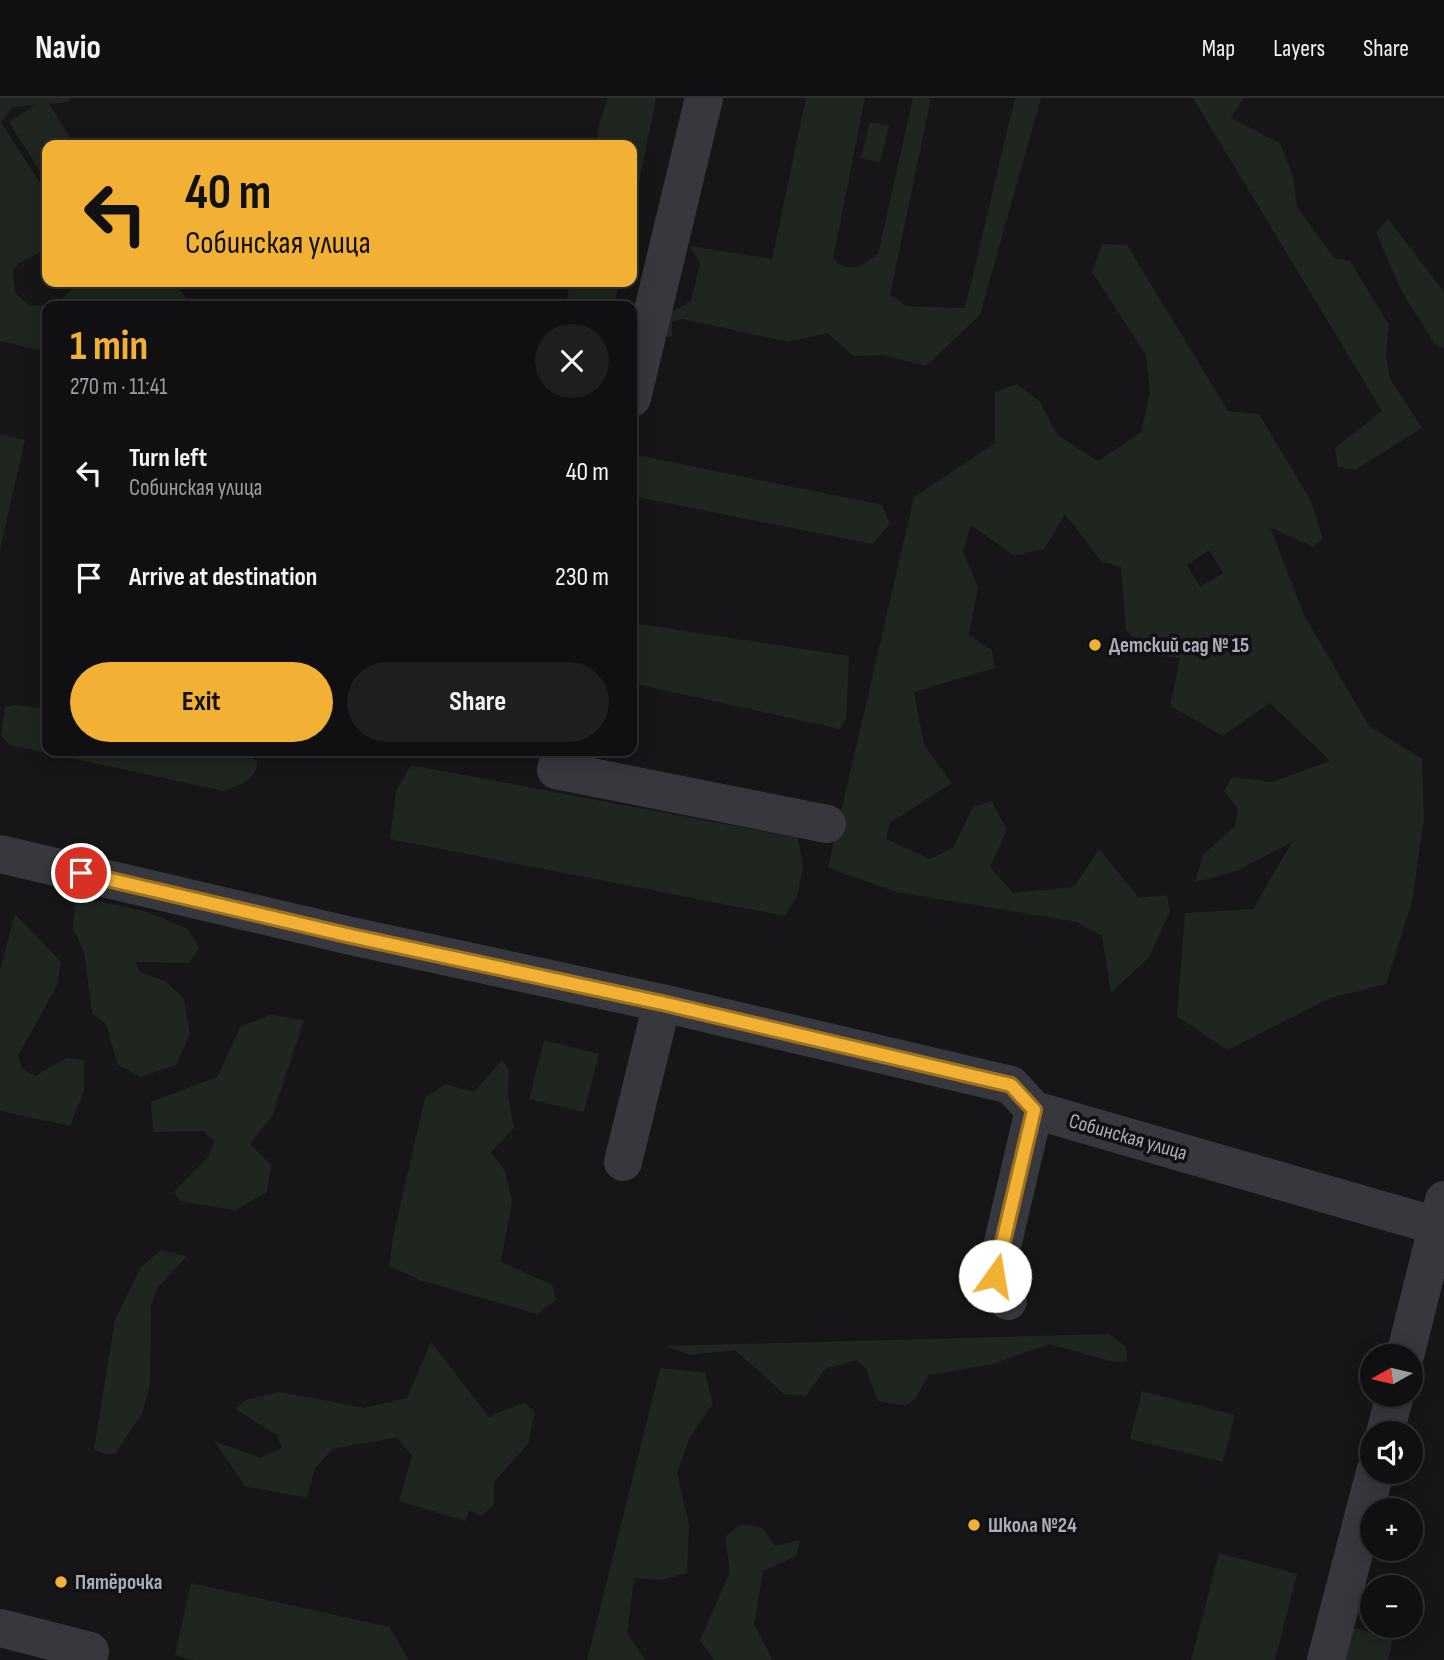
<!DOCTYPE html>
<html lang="en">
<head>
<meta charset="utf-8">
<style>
  :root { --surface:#101012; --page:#1e1e20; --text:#f1f3f6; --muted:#9c9d9f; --line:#303032; --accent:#f2b134 }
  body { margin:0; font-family:"Sofia Sans Condensed",sans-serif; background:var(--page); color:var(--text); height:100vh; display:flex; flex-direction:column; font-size:26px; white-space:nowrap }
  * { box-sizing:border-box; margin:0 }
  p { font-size:23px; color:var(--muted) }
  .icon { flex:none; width:38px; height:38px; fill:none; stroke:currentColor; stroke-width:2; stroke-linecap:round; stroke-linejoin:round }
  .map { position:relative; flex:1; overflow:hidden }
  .panel { position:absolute; left:42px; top:203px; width:595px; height:455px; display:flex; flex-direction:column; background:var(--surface); border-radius:14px; box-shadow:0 4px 18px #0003,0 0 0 2px var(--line) }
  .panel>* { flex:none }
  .guide { position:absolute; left:42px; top:42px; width:595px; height:147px; border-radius:14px; box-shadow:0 4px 18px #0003,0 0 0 2px var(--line); background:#f2b134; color:#111; overflow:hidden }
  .needle { width:46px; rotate:262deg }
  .controls { position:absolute; left:1360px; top:1246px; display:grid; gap:14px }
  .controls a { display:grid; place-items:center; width:63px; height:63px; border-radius:50%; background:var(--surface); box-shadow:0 4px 18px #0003,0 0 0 2px var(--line); font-size:35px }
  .pin { position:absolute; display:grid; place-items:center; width:60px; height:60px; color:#fff; margin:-30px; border:4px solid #fff; border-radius:50%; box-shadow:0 2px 7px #0007 }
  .me { position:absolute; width:77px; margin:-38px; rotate:13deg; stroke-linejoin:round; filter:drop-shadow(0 0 5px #0008) }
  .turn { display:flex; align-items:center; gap:24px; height:147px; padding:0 28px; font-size:32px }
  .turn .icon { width:91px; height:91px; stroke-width:2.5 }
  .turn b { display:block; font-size:49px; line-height:60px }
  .round { display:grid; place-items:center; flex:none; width:74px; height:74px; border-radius:37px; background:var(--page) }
  .head { display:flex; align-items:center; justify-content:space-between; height:119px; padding:0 28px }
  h1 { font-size:42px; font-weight:700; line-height:52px; color:var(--accent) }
  .action { display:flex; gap:14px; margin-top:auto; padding:14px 28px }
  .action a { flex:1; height:80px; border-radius:42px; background:var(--accent); color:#111; font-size:28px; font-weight:700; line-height:80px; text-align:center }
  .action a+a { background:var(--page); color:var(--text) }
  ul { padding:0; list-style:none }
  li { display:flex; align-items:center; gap:21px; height:105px; padding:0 28px }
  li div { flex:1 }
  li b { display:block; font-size:26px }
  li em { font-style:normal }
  header { display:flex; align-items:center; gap:42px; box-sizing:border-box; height:98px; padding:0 35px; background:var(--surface); border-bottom:2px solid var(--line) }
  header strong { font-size:33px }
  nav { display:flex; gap:38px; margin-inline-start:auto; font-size:24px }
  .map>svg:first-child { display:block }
  .green { fill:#1e261f; fill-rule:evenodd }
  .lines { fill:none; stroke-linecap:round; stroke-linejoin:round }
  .minor { stroke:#37383d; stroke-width:38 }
  .route-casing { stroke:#9d7322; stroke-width:18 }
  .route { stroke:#f2b134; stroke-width:12 }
  .poi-dot { fill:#f2b134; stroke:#111113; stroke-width:2.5 }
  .labels { text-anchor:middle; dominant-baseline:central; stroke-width:7; stroke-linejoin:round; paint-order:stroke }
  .poi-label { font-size:21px; font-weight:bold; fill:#a8adb8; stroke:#111113; text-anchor:start }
  .street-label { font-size:21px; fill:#a8adb8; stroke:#111113 }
</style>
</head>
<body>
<header>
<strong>Navio</strong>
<nav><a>Map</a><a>Layers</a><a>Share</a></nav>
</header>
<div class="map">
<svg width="1444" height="1562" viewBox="0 0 1444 1562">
  <rect width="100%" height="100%" fill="#161618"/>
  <g class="green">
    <path d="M0,0H69V4L49,6L75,47H47V85L9,24L35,7L12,9L1,24L47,96V151L18,166L13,173L15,195L29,208L57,206L79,184H173L192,208H47V254L0,243Z"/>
    <path d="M608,0H656L632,120V47H596L600,23Z"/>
    <path d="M806,0H865L833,161C851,176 862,168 878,156L913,0H931L890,197L907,208L965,210L1015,0H1041L980,217L926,268L883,257L854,258L827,235L788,244L683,221L672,223V239L654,237L666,217L691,203L700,165L690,148L772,161Z"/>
    <path d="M1193,0H1244L1231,20L1280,45L1293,79L1297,109L1334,160L1350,163L1389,227L1386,257L1390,281L1422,330L1355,372L1338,369L1335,350L1382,313Z"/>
    <path d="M870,24L889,28L880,64L861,60Z"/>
    <path d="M1388,121L1444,194V251L1434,245L1402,194L1376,134Z"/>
    <path d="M1102,146L1127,147L1228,313L1259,316L1311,403L1323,441L1313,449L1270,429L1304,517L1369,628L1422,661L1424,721L1412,804L1386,886L1330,900L1227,952L1177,918L1185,815L1253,811L1292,744L1237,773L1195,784L1203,757L1235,728L1238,711L1224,693L1232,679L1273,684L1330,663L1270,605L1223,638L1170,608L1180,560L1150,557L1126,532L1121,469L1101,463L1065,416L1044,451L1014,458L971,427L963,454L978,489L969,537L992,552L995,570L914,594L924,647L952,685L890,725L886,741L930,761L953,750L973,709L992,703L1007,732L990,769L1013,795L1074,789L1099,751L1139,800L1167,797L1170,813L1149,859L1111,895L1102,838L1076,824L896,794L828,770L914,399L995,345V294L1017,286L1040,304L1057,337L1098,363L1141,334L1150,295L1146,257L1092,174ZM1209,452L1223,475L1200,489L1187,467Z"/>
    <path d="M570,184H619L614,208H566Z"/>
    <path d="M0,336L25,342L0,452Z"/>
    <path d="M632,356L882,407L890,426L872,446L632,398Z"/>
    <path d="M632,525L849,558L846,622L840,631L632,585Z"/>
    <path d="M15,607L47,611V653H241L257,663C257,682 239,687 224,693L10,647L1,638L5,609Z"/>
    <path d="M411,667L798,740L803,769L797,798L785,818L390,741L396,693Z"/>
    <path d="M98,803L147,814L188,831L199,850L189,865L135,864L140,874L165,883L184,901L190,936L176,967L141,979L118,967L106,926L92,915L84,854L73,831L75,806Z"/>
    <path d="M15,816L61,864L57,887L18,958L22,971L35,978L66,960L84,962V993L70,1028L0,1013V872Z"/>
    <path d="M271,917L304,922L272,1018L250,1046L271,1067L267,1094L235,1112L180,1103L174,1094L209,1058L214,1043L203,1033L153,1034L151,1004L217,979L241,928Z"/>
    <path d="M544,942L599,956L584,1014L529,1001Z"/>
    <path d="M502,962L509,972L508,998L514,1030L491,1054L505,1073L512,1103L501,1164L553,1187L556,1202L537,1216L420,1182L389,1168L393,1139L425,1000L445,986L474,994Z"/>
    <path d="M161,1152L187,1158L157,1190L151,1208L150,1285L143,1314L115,1356H104L94,1351L115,1222L141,1169Z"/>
    <path d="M1109,1236L1126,1249L1127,1263L1114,1264L1049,1246L993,1266L929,1277C910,1308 916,1311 878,1303L866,1271L856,1262L825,1271L806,1298L784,1296L735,1252L690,1257L666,1248Z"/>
    <path d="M431,1244L489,1319L524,1304L535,1314L528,1346L494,1384V1406L481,1419L469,1412L466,1423L399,1403L412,1358L397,1339L333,1351L315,1370L307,1400L245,1388L214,1343L260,1360L282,1350L277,1337L235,1311L246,1302L279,1294L364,1310L407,1300Z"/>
    <path d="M660,1270L705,1275L713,1306L690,1339L677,1375L689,1426L687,1475L661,1482L634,1480L627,1535L645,1562H587Z"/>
    <path d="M1142,1293L1235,1317L1223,1364L1130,1341Z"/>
    <path d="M741,1426L762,1430L775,1448L800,1442L796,1458L763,1473L754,1527L772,1560L770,1562H714L700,1542L730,1474L725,1439Z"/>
    <path d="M1219,1455L1297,1476L1275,1562H1191Z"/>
    <path d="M191,1485L389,1529L409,1562H193L175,1557Z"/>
    <path d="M1349,1529L1393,1540L1388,1562H1341Z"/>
  </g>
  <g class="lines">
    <g class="minor">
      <path d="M632,300L704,0"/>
      <path d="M561,653L556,672L827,726"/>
      <path d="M0,756L351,838L662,905L1011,987L1034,1012L1444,1130"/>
      <path d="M623,1064L662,905"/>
      <path d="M1008,1203L995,1178L1034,1012"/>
      <path d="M1405,1258L1444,1102"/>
      <path d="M1385,1335L1395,1297"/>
      <path d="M0,1530L90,1553L88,1562"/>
      <path d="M1326,1562L1375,1374"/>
    </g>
  </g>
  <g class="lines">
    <defs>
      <path id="route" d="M81,775L351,838L662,905L1011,987L1034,1012L995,1178"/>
    </defs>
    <use href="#route" class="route-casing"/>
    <use href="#route" class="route"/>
  </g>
  <g class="poi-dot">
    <circle cx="1095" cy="547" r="7"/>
    <circle cx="974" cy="1427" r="7"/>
    <circle cx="61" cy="1484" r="7"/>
  </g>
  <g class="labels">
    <g class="poi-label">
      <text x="1109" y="547">Детский сад № 15</text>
      <text x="988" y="1427">Школа №24</text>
      <text x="75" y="1484">Пятёрочка</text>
    </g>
    <g class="street-label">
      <text transform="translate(1128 1039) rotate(16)">Собинская улица</text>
    </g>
  </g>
</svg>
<div class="controls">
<a><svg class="needle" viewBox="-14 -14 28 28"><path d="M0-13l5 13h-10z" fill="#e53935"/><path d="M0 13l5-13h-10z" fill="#9c9d9f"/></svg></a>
<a><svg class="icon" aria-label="sound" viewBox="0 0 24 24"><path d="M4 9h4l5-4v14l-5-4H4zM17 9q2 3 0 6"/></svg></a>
<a>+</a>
<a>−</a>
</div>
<div class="pin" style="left:81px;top:775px;background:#d93025"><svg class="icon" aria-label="arrive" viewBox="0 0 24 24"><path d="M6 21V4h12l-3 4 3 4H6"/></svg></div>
<svg class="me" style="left:995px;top:1178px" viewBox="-20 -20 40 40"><circle r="19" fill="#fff"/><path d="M0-13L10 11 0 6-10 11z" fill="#f2b134"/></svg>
<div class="guide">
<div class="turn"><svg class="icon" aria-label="left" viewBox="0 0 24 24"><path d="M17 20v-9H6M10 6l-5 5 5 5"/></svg><div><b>40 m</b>Собинская улица</div></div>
</div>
<section class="panel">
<div class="head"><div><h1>1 min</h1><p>270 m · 11:41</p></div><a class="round"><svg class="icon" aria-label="close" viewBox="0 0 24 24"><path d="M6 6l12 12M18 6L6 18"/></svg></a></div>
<ul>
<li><svg class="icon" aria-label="left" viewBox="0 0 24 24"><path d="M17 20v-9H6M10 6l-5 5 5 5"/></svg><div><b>Turn left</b><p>Собинская улица</p></div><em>40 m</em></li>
<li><svg class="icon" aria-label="arrive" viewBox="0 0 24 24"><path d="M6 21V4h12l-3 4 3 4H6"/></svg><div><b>Arrive at destination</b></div><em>230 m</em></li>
</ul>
<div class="action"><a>Exit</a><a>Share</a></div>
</section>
</div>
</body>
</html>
